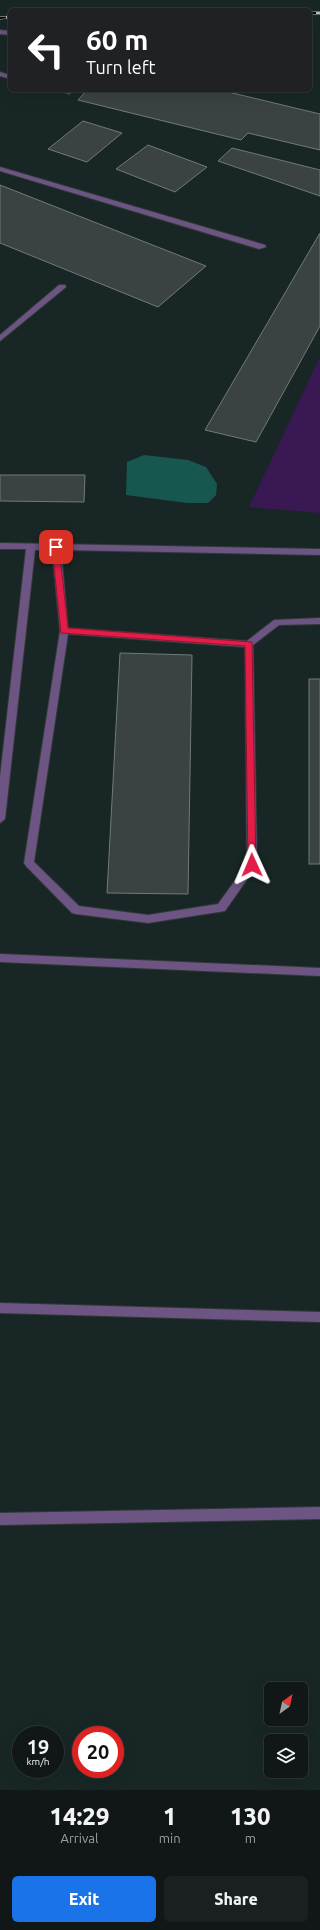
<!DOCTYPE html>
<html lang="en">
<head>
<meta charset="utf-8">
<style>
  :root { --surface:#111616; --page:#1a1f1f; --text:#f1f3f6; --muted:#9c9fa1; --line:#303535; --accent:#1a73e8 }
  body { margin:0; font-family:Ubuntu,sans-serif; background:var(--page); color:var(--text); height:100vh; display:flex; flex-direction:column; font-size:15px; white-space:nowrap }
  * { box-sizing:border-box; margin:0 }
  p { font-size:13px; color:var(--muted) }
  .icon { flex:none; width:22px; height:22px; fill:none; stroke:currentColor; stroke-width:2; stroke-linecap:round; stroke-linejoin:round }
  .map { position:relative; height:1790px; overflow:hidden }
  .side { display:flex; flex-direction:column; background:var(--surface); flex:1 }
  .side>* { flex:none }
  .guide { position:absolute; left:8px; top:8px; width:304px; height:84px; border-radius:6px; box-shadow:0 4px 16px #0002,0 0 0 1px var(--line); background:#202124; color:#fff; overflow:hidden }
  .needle { width:26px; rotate:33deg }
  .controls { position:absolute; left:264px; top:1682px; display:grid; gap:8px }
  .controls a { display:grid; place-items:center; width:44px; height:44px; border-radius:6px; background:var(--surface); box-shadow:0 4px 16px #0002,0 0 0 1px var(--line); font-size:20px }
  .speed { position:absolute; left:12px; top:1726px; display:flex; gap:8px; font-size:20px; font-weight:700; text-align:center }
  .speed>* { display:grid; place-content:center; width:52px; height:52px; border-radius:50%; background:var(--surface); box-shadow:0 4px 16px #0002,0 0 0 1px var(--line); line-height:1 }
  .speed small { font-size:10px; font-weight:400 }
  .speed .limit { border:6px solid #d22; background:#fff; color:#111 }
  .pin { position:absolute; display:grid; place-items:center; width:34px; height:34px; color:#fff; margin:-17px; border-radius:8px; box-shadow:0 2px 6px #0006 }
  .me { position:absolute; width:44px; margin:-22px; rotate:359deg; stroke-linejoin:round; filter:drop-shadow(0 0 3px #0008) }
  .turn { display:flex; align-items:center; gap:14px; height:84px; padding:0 12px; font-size:18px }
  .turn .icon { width:52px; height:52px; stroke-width:2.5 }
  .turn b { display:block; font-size:28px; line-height:34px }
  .eta { display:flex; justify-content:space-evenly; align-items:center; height:68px; text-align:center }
  .eta b { font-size:24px; font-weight:800; line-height:28px }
  .button { display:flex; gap:8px; margin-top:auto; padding:8px 12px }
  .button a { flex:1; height:46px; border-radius:6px; background:var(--accent); color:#fff; font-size:16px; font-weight:800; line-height:46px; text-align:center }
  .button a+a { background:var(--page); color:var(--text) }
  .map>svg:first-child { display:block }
  .built { fill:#182725; fill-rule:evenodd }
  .green { fill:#3a1853 }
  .water { fill:#185750 }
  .building { fill:#3b4342; stroke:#717a78 }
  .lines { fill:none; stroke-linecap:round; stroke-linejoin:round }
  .lane-casing { stroke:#323938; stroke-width:2 }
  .lane { fill:#6c5582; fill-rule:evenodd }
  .rail-casing { stroke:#b4bab9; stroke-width:3 }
  .rail { stroke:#050807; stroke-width:2; stroke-dasharray:6; stroke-linecap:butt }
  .route { fill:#e11d48; stroke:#92132f }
</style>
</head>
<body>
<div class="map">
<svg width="320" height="1790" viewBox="0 0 320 1790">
  <rect width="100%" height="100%" fill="#171e1d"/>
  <path class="built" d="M0,0H320V1790H0ZM10,10H310V90H10ZM271,1689H301V1719H271ZM21,1735H55V1769H21ZM81,1735H115V1769H81ZM271,1741H301V1771H271Z"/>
  <path class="green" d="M320,357V513L249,507Z"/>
  <path class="water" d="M144,455L188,460L206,467L217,484L216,495L208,503H187L126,495L127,462Z"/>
  <g class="building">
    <path d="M87,90H220L320,114V150L248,133L241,140L78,100Z"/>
    <path d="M83,121L122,133L87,162L48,149Z"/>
    <path d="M148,145L207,167L175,192L116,169Z"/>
    <path d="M232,148L320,170V196L218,161Z"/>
    <path d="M0,185L206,266L158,307L0,243Z"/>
    <path d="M320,233V326L256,442L205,430Z"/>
    <path d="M0,475H85L84,502L0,501Z"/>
    <path d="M120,653L192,655L188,894L107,893Z"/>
    <rect x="309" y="679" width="11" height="185"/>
  </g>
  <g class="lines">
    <defs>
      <g id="lane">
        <path d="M0,30L10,31V35L0,34Z"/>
        <path d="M0,72L10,75V79L0,76Z"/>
        <path d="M58,90H69L72,92L69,94Z"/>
        <path d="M0,167L265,245L266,247L259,249L0,171Z"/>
        <path d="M59,285H65L66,287L0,341V335Z"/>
        <path d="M0,543L320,549V555L61,550L68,628L247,641L274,620L320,618V624L279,625L253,645L257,865L225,911L148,923L76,914L72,913L26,866L24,863L60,631L52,550H35L5,819L0,823V777L26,549H0ZM68,634L245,647L247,864L218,904L148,915L79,906L34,862Z"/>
        <path d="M0,954L320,968V976L0,962Z"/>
        <path d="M0,1303L320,1312V1322L0,1313Z"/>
        <path d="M320,1507V1519L0,1525V1513Z"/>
      </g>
    </defs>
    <use href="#lane" class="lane-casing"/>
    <use href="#lane" class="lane"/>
    <defs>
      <g id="rail">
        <path d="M310,13H320"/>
        <path d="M0,18L10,17"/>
      </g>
    </defs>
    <use href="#rail" class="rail-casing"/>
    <use href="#rail" class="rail"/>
  </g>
  <path class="route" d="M56,544L59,547L68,628L252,642L256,867H249L248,865L245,646L61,633L52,547Z"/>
</svg>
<div class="controls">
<a><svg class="needle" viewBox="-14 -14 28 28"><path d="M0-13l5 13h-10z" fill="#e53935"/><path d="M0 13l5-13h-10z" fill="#9c9fa1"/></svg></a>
<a><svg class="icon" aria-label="layers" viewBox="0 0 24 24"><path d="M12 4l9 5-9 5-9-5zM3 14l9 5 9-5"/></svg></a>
</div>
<div class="speed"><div>19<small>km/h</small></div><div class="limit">20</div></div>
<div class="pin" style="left:56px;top:547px;background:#d93025"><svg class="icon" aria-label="arrive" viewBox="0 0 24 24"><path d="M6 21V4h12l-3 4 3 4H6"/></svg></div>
<svg class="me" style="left:252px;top:865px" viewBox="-20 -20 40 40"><path d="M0-17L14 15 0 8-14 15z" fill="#e11d48" stroke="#fff" stroke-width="4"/></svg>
<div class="guide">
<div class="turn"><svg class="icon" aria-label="left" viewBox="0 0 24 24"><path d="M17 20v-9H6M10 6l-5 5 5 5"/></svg><div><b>60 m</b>Turn left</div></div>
</div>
</div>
<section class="side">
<div class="eta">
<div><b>14:29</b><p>Arrival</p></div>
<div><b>1</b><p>min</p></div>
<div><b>130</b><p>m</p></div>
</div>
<div class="button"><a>Exit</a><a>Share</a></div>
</section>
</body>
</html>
